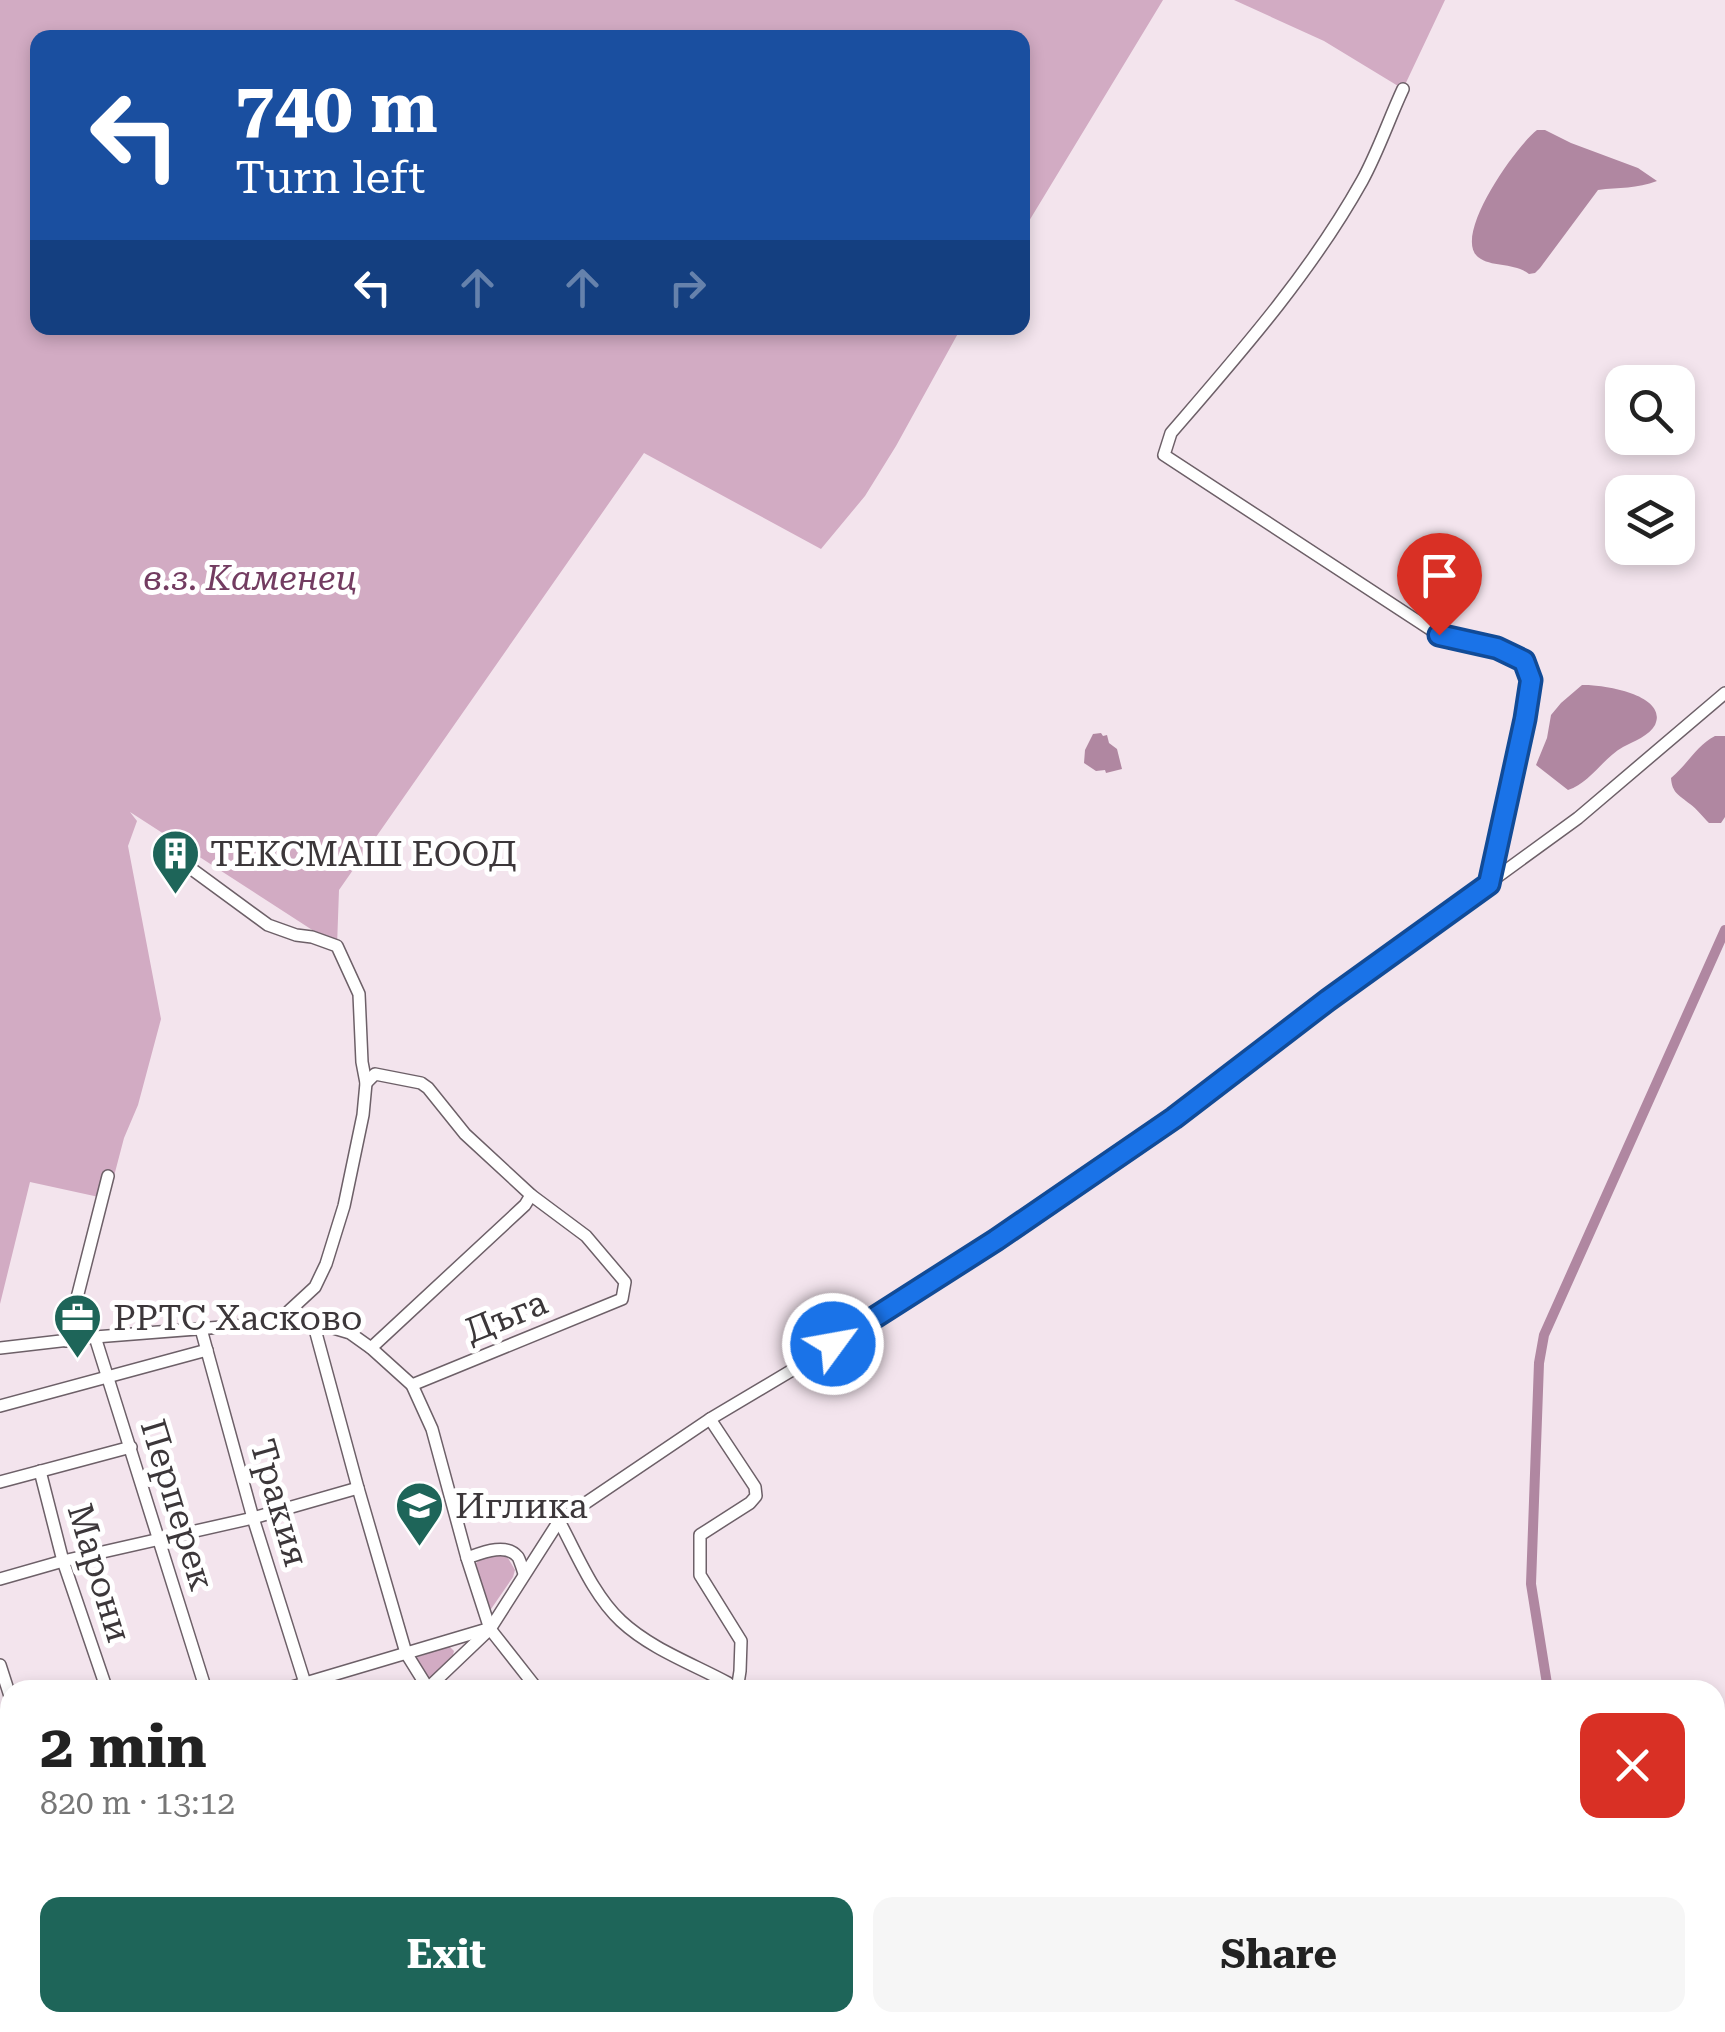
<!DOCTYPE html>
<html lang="en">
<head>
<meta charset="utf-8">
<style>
  :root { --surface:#fff; --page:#f6f6f6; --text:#222; --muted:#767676; --accent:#1e6559 }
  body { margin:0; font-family:"Roboto Serif",serif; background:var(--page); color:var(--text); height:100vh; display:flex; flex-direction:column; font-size:38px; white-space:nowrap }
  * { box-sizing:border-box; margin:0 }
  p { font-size:32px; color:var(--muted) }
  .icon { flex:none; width:55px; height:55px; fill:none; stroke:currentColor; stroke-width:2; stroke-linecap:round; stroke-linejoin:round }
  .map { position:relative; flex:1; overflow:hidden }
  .side { position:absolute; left:0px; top:1680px; width:1725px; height:352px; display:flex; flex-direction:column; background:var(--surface); border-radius:30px 30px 0 0; box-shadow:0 5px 15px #0003 }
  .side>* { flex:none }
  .hud { position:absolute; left:30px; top:30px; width:1000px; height:305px; border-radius:20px; box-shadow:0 5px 15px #0003; background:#1a4fa0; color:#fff; overflow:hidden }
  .buttons { position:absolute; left:1605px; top:365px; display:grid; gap:20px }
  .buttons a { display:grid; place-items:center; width:90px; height:90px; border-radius:20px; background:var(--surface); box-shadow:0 5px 15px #0003; font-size:50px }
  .pin { position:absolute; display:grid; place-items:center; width:85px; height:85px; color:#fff; margin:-102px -42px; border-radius:50% 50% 50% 0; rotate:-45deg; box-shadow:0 0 10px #0007 }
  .pin .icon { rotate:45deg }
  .me { position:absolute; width:110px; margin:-55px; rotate:58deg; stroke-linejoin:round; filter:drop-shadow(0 0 8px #0008) }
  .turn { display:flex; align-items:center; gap:35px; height:210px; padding:0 40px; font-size:45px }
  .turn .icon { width:130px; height:130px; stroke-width:2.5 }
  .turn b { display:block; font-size:70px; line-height:85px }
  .lanes { display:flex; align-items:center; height:95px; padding:0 40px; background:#0003; justify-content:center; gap:50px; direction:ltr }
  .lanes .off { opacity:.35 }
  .round { display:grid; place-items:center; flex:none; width:105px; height:105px; border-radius:20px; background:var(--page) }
  .head { display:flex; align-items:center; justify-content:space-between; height:170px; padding:0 40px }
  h1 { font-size:60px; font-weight:700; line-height:75px }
  .cta { display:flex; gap:20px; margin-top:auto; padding:20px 40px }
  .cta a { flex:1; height:115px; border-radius:20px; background:var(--accent); color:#fff; font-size:40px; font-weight:700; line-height:115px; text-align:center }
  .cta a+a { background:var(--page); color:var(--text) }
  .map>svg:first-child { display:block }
  .green { fill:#d2abc3 }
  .water { fill:#b087a1 }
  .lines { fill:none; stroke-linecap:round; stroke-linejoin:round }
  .canal { stroke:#b087a1; stroke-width:10 }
  .minor-casing { stroke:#6d6068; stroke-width:14 }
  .minor { stroke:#fff; stroke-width:11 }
  .route-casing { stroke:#114b97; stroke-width:25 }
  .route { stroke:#1a73e8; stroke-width:18 }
  .labels { text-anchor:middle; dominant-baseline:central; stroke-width:10; stroke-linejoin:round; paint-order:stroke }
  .park-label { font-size:35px; font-style:italic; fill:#733c61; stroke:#fff }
  .poi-label { font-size:35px; fill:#3c373a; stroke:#fff; text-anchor:start }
  .street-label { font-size:35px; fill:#3c373a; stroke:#fff }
</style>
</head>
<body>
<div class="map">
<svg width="1725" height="2032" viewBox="0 0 1725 2032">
  <rect width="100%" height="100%" fill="#f3e4ed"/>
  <g class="green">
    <path d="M0,0H1163L1023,231L1022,38H38V328H961L896,446L865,496L821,549L644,453L339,890L337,946L130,812L137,821L128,846L161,1019L138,1105L124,1138L108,1199L30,1182L0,1304Z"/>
    <path d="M1234,0H1445L1403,89L1324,41Z"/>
    <path d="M500,1554L508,1558L515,1570L513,1577L489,1612L475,1564L485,1556Z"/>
    <path d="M449,1646L454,1651L453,1655L429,1680L415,1658Z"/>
  </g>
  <g class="water">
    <path d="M1537,130H1545L1571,143L1638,168L1657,181C1637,189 1619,187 1598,190L1540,268L1535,273L1529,274C1514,262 1492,268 1478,257C1452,236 1516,146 1537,130Z"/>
    <path d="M1582,685C1600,684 1669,694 1655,725C1650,735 1633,742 1623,747C1603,758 1590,783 1568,790L1536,765L1547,738L1551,715L1561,703Z"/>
    <path d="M1101,733L1103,736L1107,735L1109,743L1117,749L1122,769L1106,773L1105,770L1096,771L1084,763L1085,750L1093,734Z"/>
    <path d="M1715,736H1725V817L1721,823H1709C1703,817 1697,809 1690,804C1679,795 1672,793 1671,778C1687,765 1697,745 1715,736Z"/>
  </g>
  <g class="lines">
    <path class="canal" d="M1548,1690L1531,1584L1539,1363L1544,1335L1725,930"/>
    <defs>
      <g id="minor">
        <path d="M1403,89C1389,119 1378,152 1362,181C1310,274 1240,353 1171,433L1164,455L1439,635L1497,647L1523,661L1531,680L1525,719L1489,884"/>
        <path d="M178,859L268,925L296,935L312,937L337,946L359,994L362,1062L366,1083L363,1115L344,1206L326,1264L315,1287L289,1311L286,1322"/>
        <path d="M366,1083L375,1074L421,1083L428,1088L465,1134L531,1195L586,1236L625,1282L622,1299L412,1385"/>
        <path d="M313,1322L358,1488L406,1653L429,1690"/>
        <path d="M201,1329L253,1518L305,1683L310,1690"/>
        <path d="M95,1337L206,1690"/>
        <path d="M66,1341L108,1176"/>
        <path d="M0,1348L95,1337L286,1322H313L350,1333L371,1348L412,1385L432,1429L467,1558L490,1629L538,1690"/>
        <path d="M371,1348L525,1205L531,1195"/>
        <path d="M0,1406L207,1350"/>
        <path d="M710,1419L755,1487L756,1496L750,1503L700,1535V1575L741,1641L740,1671L737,1690"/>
        <path d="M40,1471L63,1561L107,1690"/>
        <path d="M0,1482L131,1447"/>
        <path d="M559,1521C577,1554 593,1595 621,1621C651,1649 693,1664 728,1683L732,1690"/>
        <path d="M467,1558C481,1553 506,1542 518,1557C519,1558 524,1573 524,1574"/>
        <path d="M0,1579L63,1561L253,1518L358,1488"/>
        <path d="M0,1665L10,1696"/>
        <path d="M282,1690L484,1630"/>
        <path d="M426,1690L490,1629L559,1521L710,1419L789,1372L997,1240L1174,1118L1328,1000L1578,818L1725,693"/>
        <path d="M0,1773L10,1770"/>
        <path d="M0,1826L10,1837"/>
        <path d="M0,1856L10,1846"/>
        <path d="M0,1971L10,1963"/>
        <path d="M0,2014L5,2032"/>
        <path d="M69,2022L114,2032"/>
        <path d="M230,2022L249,2032"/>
        <path d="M406,2022L424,2032"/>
        <path d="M592,2022L611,2032"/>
        <path d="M787,2022L805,2032"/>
        <path d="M986,2022L1006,2032"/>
        <path d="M1166,2022L1184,2032"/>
        <path d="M189,2032L192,2022"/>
        <path d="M344,2032L346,2022"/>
        <path d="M500,2032L505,2022"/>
        <path d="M696,2032L701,2022"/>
        <path d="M972,2032L977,2022"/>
        <path d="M1102,2032L1106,2022"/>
        <path d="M1322,2032L1327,2022"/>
      </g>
    </defs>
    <use href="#minor" class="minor-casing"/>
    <use href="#minor" class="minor"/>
  </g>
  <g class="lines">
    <defs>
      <path id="route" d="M833,1344L996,1240L1174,1118L1328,1000L1489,884L1525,719L1531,680L1524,661L1497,648L1439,635"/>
    </defs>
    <use href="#route" class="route-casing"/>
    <use href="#route" class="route"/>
  </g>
  <defs>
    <symbol id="building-pin" viewBox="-11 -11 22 30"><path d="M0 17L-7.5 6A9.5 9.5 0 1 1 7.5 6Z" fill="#1e6559" stroke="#fff"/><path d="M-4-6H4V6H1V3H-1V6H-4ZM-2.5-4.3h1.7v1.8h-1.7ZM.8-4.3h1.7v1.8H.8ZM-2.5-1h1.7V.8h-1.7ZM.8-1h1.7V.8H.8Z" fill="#fff"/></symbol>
    <symbol id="office-pin" viewBox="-11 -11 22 30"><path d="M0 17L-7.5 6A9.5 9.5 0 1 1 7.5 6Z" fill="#1e6559" stroke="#fff"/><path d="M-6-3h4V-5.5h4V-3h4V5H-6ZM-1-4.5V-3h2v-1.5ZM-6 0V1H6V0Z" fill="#fff"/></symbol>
    <symbol id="school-pin" viewBox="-11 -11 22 30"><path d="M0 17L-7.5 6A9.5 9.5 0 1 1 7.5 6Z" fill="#1e6559" stroke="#fff"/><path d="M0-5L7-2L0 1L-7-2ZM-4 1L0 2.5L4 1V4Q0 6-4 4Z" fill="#fff"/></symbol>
  </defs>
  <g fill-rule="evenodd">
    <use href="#building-pin" x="148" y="826" width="55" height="75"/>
    <use href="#office-pin" x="50" y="1290" width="55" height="75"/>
    <use href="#school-pin" x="392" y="1478" width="55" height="75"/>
  </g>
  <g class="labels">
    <g class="park-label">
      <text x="250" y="578">в.з. Каменец</text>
    </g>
    <g class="poi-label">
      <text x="210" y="854">ТЕКСМАШ ЕООД</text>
      <text x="113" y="1318">РРТС Хасково</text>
      <text x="455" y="1506">Иглика</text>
    </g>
    <g class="street-label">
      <text transform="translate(506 1317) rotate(-22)">Дъга</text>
      <text transform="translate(279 1503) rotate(74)">Тракия</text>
      <text transform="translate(177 1505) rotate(73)">Перперек</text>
      <text transform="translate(99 1573) rotate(73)">Марони</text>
    </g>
  </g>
</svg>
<div class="buttons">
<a><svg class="icon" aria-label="search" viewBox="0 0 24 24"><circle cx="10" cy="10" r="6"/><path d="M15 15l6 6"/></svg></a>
<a><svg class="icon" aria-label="layers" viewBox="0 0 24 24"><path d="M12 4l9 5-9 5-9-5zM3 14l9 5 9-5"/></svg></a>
</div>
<div class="pin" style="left:1439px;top:635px;background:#d93025"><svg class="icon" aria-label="arrive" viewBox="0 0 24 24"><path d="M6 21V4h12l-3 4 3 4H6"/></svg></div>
<svg class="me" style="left:833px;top:1344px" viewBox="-20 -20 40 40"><circle r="17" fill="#1a73e8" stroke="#fff" stroke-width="3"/><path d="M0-11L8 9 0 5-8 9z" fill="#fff"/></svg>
<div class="hud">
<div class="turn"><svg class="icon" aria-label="left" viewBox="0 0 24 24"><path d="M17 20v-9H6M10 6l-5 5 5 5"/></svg><div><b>740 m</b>Turn left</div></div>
<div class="lanes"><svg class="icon" aria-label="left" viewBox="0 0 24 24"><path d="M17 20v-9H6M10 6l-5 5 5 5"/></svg><svg class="icon off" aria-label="ahead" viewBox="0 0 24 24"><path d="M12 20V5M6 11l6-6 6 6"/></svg><svg class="icon off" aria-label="ahead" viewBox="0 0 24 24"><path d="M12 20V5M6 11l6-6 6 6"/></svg><svg class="icon off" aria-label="right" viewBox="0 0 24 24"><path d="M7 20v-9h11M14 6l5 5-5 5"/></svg></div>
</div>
<section class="side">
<div class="head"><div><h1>2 min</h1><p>820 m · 13:12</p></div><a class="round" style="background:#d93025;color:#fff"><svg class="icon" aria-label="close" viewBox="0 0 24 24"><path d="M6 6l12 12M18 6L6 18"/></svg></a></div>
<div class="cta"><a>Exit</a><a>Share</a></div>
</section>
</div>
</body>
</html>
